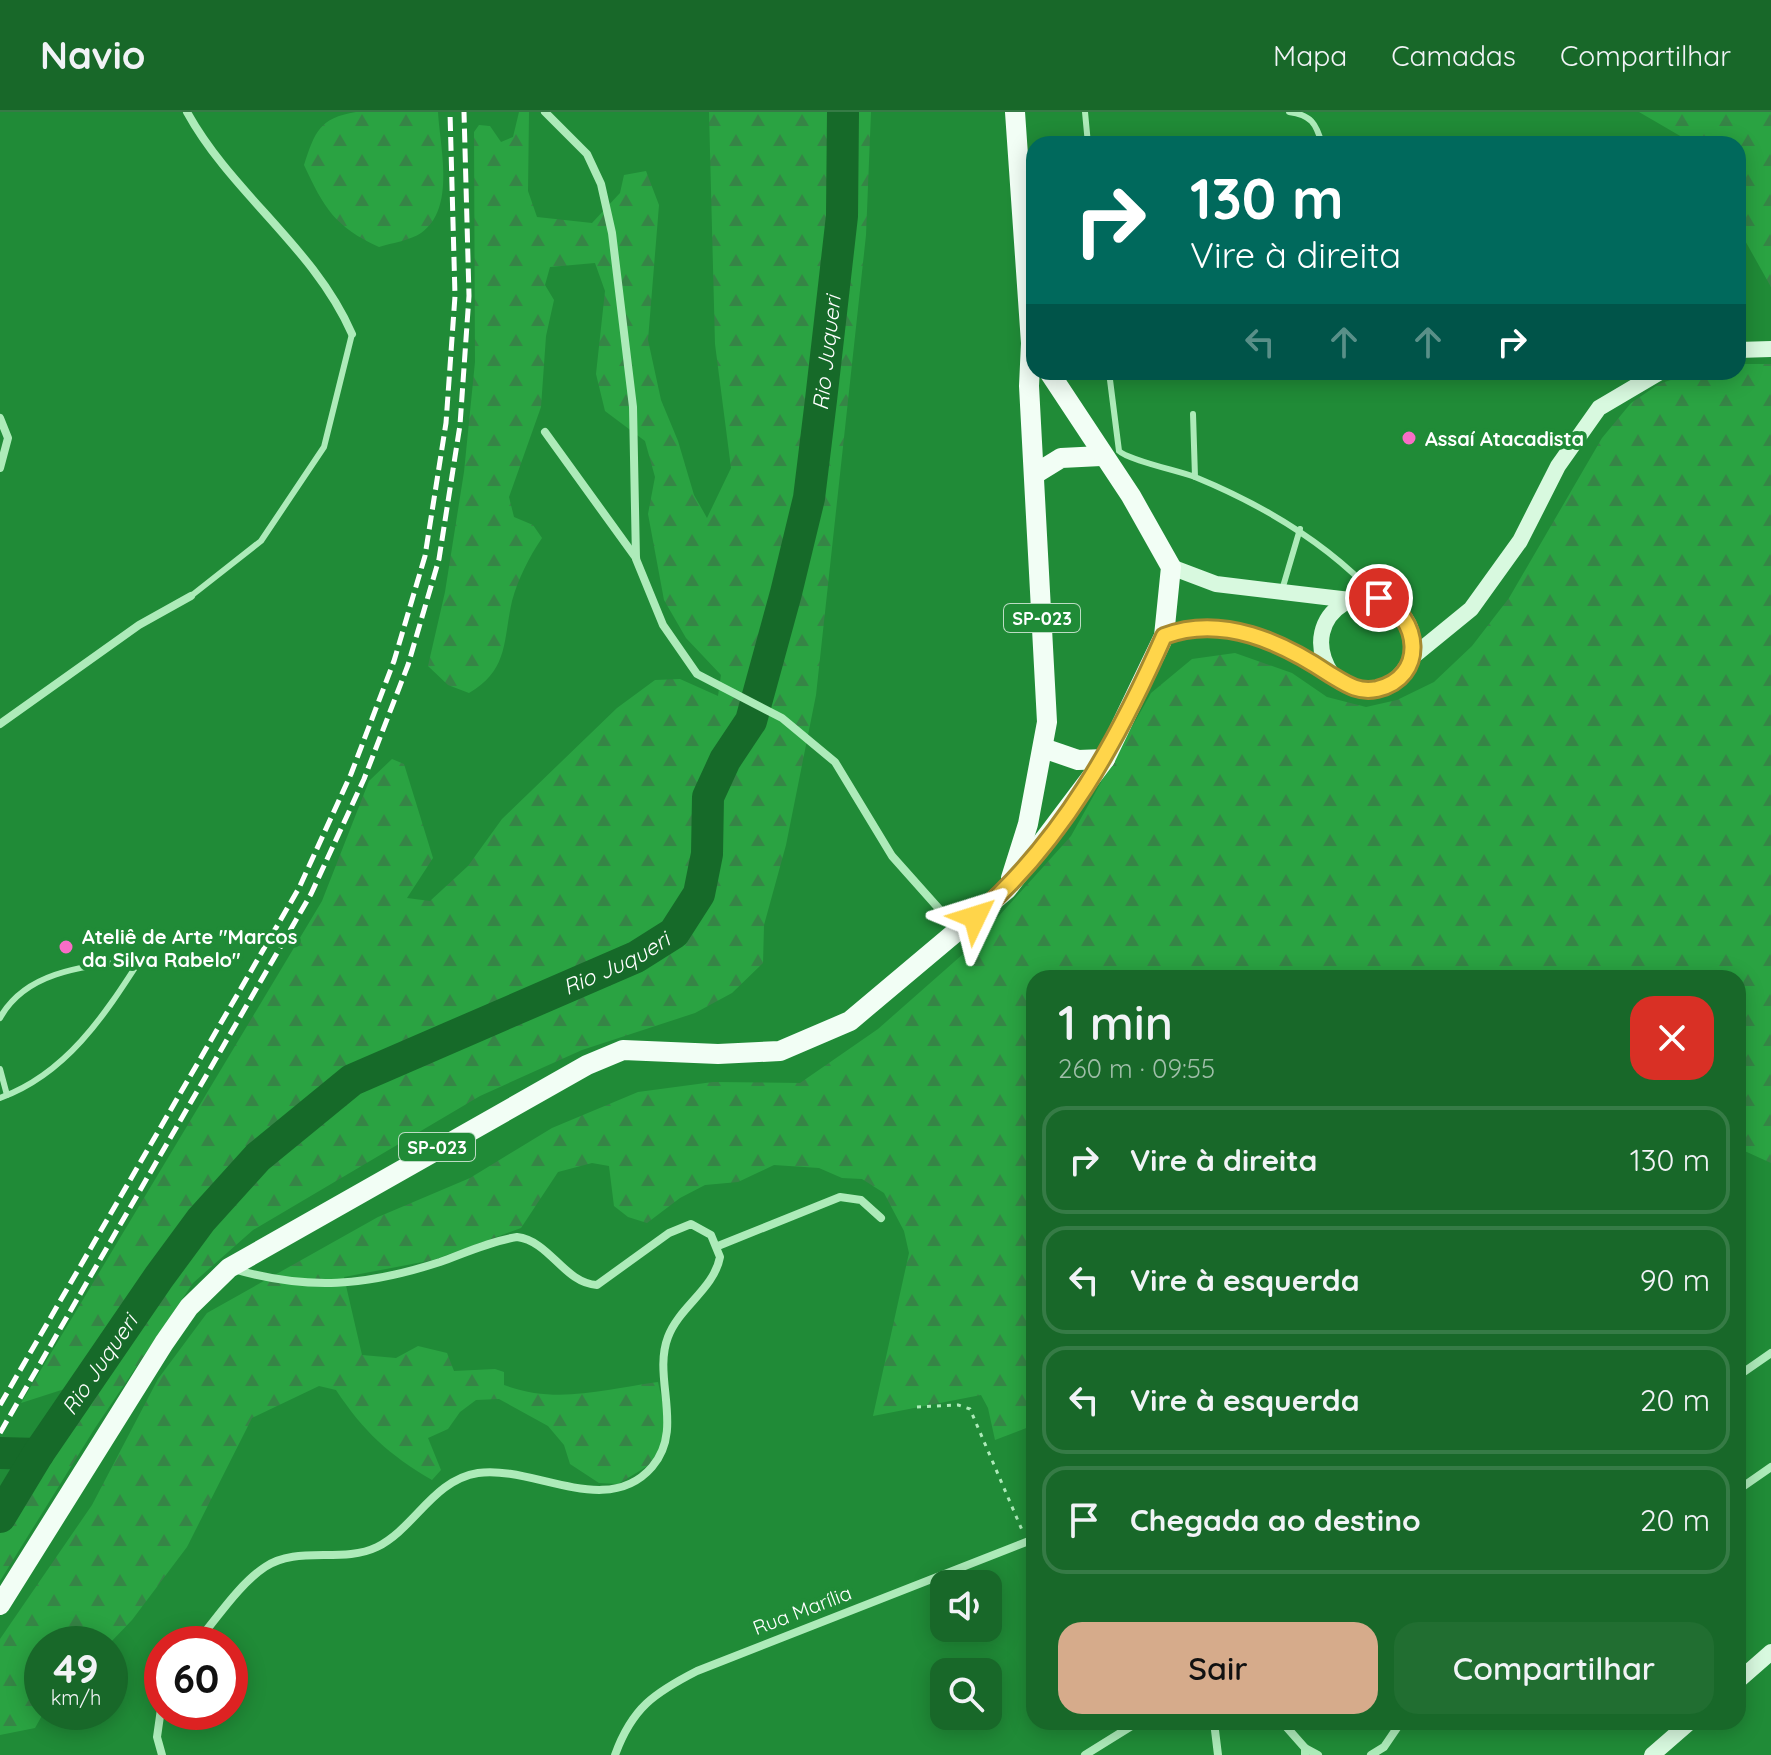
<!DOCTYPE html>
<html lang="pt">
<head>
<meta charset="utf-8">
<style>
  :root { --surface:#186829; --page:#216e31; --text:#f1f3f6; --muted:#9fbea8; --line:#367b46; --accent:#d6ab8b }
  body { margin:0; font-family:Quicksand,sans-serif; background:var(--page); color:var(--text); height:100vh; display:flex; flex-direction:column; font-size:30px; white-space:nowrap }
  * { box-sizing:border-box; margin:0 }
  p { font-size:26px; color:var(--muted) }
  .icon { flex:none; width:44px; height:44px; fill:none; stroke:currentColor; stroke-width:2; stroke-linecap:round; stroke-linejoin:round }
  .map { position:relative; flex:1; overflow:hidden }
  .sheet { position:absolute; left:1026px; top:858px; width:720px; height:760px; display:flex; flex-direction:column; background:var(--surface); border-radius:24px; box-shadow:0 4px 20px #0003 }
  .sheet>* { flex:none }
  .top-card { position:absolute; left:1026px; top:24px; width:720px; height:244px; border-radius:24px; box-shadow:0 4px 20px #0003; background:#00695c; color:#fff; overflow:hidden }
  .fabs { position:absolute; left:930px; top:1458px; display:grid; gap:16px }
  .fabs a { display:grid; place-items:center; width:72px; height:72px; border-radius:16px; background:var(--surface); box-shadow:0 4px 20px #0003; font-size:40px }
  .speed { position:absolute; left:24px; top:1514px; display:flex; gap:16px; font-size:40px; font-weight:700; text-align:center }
  .speed>* { display:grid; place-content:center; width:104px; height:104px; border-radius:50%; background:var(--surface); box-shadow:0 4px 20px #0003; line-height:1 }
  .speed small { font-size:20px; font-weight:400 }
  .speed .limit { border:12px solid #d22; background:#fff; color:#111 }
  .pin { position:absolute; display:grid; place-items:center; width:68px; height:68px; color:#fff; margin:-34px; border:4px solid #fff; border-radius:50%; box-shadow:0 2px 8px #0007 }
  .me { position:absolute; width:88px; margin:-44px; rotate:49deg; stroke-linejoin:round; filter:drop-shadow(0 0 6px #0008) }
  .turn { display:flex; align-items:center; gap:28px; height:168px; padding:0 32px; font-size:36px }
  .turn .icon { width:104px; height:104px; stroke-width:2.5 }
  .turn b { display:block; font-size:56px; line-height:68px }
  .lanes { display:flex; align-items:center; height:76px; padding:0 32px; background:#0003; justify-content:center; gap:40px; direction:ltr }
  .lanes .off { opacity:.35 }
  .round { display:grid; place-items:center; flex:none; width:84px; height:84px; border-radius:24px; background:var(--page) }
  .headline { display:flex; align-items:center; justify-content:space-between; height:136px; padding:0 32px }
  h1 { font-size:48px; font-weight:600; line-height:60px }
  .primary-button { display:flex; gap:16px; margin-top:auto; padding:16px 32px }
  .primary-button a { flex:1; height:92px; border-radius:24px; background:var(--accent); color:#111; font-size:32px; font-weight:600; line-height:92px; text-align:center }
  .primary-button a+a { background:var(--page); color:var(--text) }
  ul { padding:0; list-style:none }
  li { display:flex; align-items:center; gap:24px; height:108px; margin:0 16px 12px; padding:0 16px; border:4px solid var(--line); border-radius:24px }
  li div { flex:1 }
  li b { display:block; font-size:30px }
  li em { font-style:normal }
  header { display:flex; align-items:center; gap:48px; box-sizing:border-box; height:112px; padding:0 40px; background:var(--surface); border-bottom:2px solid var(--line) }
  header strong { font-size:38px }
  nav { display:flex; gap:44px; margin-inline-start:auto; font-size:28px }
  .map>svg:first-child { display:block }
  .forest { fill:url(#forest-firs) }
  .lines { fill:none; stroke-linecap:round; stroke-linejoin:round }
  .river { stroke:#166a29; stroke-width:32 }
  .path { stroke:#adebb9; stroke-width:3; stroke-dasharray:4 6; stroke-linecap:butt }
  .service { stroke:#adebb9; stroke-width:6 }
  .minor { stroke:#adebb9; stroke-width:8 }
  .secondary { stroke:#d8f9df; stroke-width:16 }
  .primary { stroke:#f2fef5; stroke-width:20 }
  .rail { stroke:#fff; stroke-width:5; stroke-dasharray:14 6; stroke-linecap:butt }
  .route-casing { stroke:#a68a30; stroke-width:20 }
  .route { stroke:#ffd54a; stroke-width:14 }
  .poi-dot { fill:#f96dc6; stroke:#208b37; stroke-width:3 }
  .labels { text-anchor:middle; dominant-baseline:central; stroke-width:8; stroke-linejoin:round; paint-order:stroke }
  .shield { fill:#208b37; stroke:#bcdcc3; stroke-width:2 }
  .shield-label { font-size:18px; font-weight:bold; fill:#fff }
  .poi-label { font-size:20px; font-weight:bold; fill:#fff; stroke:#208b37; text-anchor:start }
  .street-label { font-size:20px; fill:#fff; stroke:#208b37 }
  .water-label { font-size:22px; font-style:italic; fill:#fff; stroke:#208b37 }
</style>
</head>
<body>
<header>
<strong>Navio</strong>
<nav><a>Mapa</a><a>Camadas</a><a>Compartilhar</a></nav>
</header>
<div class="map">
<svg width="1771" height="1643" viewBox="0 0 1771 1643">
  <defs>
    <pattern id="forest-firs" width="22" height="20" patternUnits="userSpaceOnUse" patternTransform="scale(2)"><rect width="22" height="20" fill="#2aa342"/><path d="M5 1l3.5 6h-7zM16 11l3.5 6h-7z" fill="#368546"/></pattern>
  </defs>
  <rect width="100%" height="100%" fill="#208b37"/>
  <g class="forest">
    <path d="M356,0H438C440,36 456,97 421,121C411,128 392,131 379,135C335,115 324,96 304,53C315,20 319,6 356,0Z"/>
    <path d="M519,0H529L528,79L537,105L592,111L620,81L624,63L646,59L659,93L648,228L661,288L678,329L694,383L707,406L731,356L715,232L709,0H871L866,123L816,583L786,733L764,813L763,851L732,881L695,901L582,938L480,984L253,1118L193,1171L95,1316L0,1469V1415L86,1280L77,1273L21,1291L322,789L369,669L392,647L404,652L433,746L407,786L430,789L468,754L502,707L617,596L655,568L680,567L718,584L721,563L686,526L664,488L648,402L655,365L645,329L605,299L596,262L605,179L595,151L550,155L545,173L554,188L546,224L541,295L509,385L514,405L533,413L542,426C529,445 518,467 512,489C503,528 509,558 469,581L448,573L428,554L445,480L464,360L475,250L474,20L479,13L490,14L501,30L513,25Z"/>
    <path d="M1639,0H1771V175L1738,116V32H1694Z"/>
    <path d="M1738,252H1771V1051L1738,1036V866H1034V1313L995,1328L988,1296L981,1283L873,1304L909,1141L904,1119L884,1081L862,1067L842,1066L819,1056L774,1053L738,1070L705,1073L680,1086L647,1111L628,1105L614,1094L609,1054L592,1051L558,1060L521,1116L433,1148L344,1165L362,1243L396,1246L418,1234L447,1241L454,1259L495,1257L504,1260V1273C557,1293 605,1277 658,1270L665,1302L662,1333L651,1352L618,1372L599,1371L570,1352L564,1333L548,1314L499,1287L476,1288L460,1300L448,1317L428,1326L441,1358L432,1368C388,1342 364,1320 336,1278L319,1274L252,1306L187,1435L132,1508L109,1532H42L44,1600L35,1616L0,1623V1527L92,1393L158,1267L207,1201L378,1105L470,1066L552,1016L638,980L713,970L800,971L878,917L971,835L1071,724L1151,581L1192,547L1235,541L1292,561L1327,585L1366,595L1397,588L1434,570L1472,534L1509,486L1602,326L1631,291L1659,272L1694,260H1738Z"/>
  </g>
  <g class="lines">
    <g class="river">
      <path d="M0,1341L38,1342"/>
      <path id="s1" d="M0,1405L38,1342L159,1165L201,1108L258,1045L352,968L636,845L674,821L699,782L707,742L708,685L725,648L751,609L786,481L809,386L821,288L842,104L843,0"/>
    </g>
    <path class="path" d="M917,1295L958,1293L970,1297L1022,1418"/>
    <g class="service">
      <path d="M1085,0L1088,32"/>
      <path d="M1289,0C1311,3 1316,11 1322,32"/>
      <path d="M1109,260L1119,339C1128,348 1179,359 1195,365"/>
      <path d="M1193,302L1195,365C1263,393 1326,430 1376,484"/>
      <path d="M1282,478L1300,417"/>
      <path d="M191,484L261,429L324,335L352,222"/>
      <path d="M0,906C27,857 89,854 140,848"/>
      <path d="M0,957L7,983"/>
      <path d="M0,986C66,962 104,904 140,848"/>
    </g>
    <g class="minor">
      <path d="M187,0C232,82 314,135 352,222"/>
      <path d="M545,0L587,42L601,72L612,121L633,295L636,447L663,513L697,562L782,606L835,650L892,744L957,817"/>
      <path d="M0,306L8,326L0,356"/>
      <path d="M545,320L636,446"/>
      <path d="M0,612L139,513L191,484"/>
      <path d="M718,1134L840,1085L861,1088L881,1106"/>
      <path d="M1738,1264L1771,1241"/>
      <path d="M1738,1378L1771,1355"/>
      <path d="M195,1532C216,1508 238,1473 265,1455C297,1433 342,1452 377,1435C415,1416 433,1368 478,1361C533,1353 607,1407 652,1355C685,1317 652,1266 668,1225C679,1195 714,1177 720,1145L711,1123L691,1112L669,1121L597,1173C564,1171 550,1129 517,1125C491,1129 465,1141 440,1150C366,1174 309,1179 233,1157"/>
      <path d="M162,1590L157,1625L162,1643"/>
      <path d="M1214,1610L1218,1643"/>
      <path d="M1282,1610L1305,1636V1643"/>
      <path d="M1305,1636L1318,1643"/>
      <path d="M615,1643C632,1596 654,1581 697,1559L1034,1427"/>
      <path d="M1085,1643L1138,1610"/>
      <path d="M1371,1643L1384,1635L1401,1610"/>
    </g>
    <g class="secondary">
      <path d="M1738,238L1771,237"/>
      <path d="M1171,455L1216,472L1350,488"/>
      <path d="M1164,524C1221,502 1270,528 1319,556C1332,563 1342,573 1357,577C1393,585 1426,545 1408,511C1377,453 1291,501 1332,563"/>
      <path d="M1411,546L1471,497L1520,429L1558,354L1599,296L1660,260"/>
      <path d="M1738,1569L1771,1540"/>
      <path d="M1652,1643L1690,1610"/>
    </g>
    <g class="primary">
      <path d="M1035,362L1061,346L1101,344"/>
      <path d="M1043,636L1078,648L1105,647"/>
      <path d="M1011,766L1028,712L1047,610L1029,274L1031,231L1015,0"/>
      <path d="M0,1493L164,1231L189,1195L229,1156L587,953L623,938L718,942L780,939L850,909L1007,777L1105,647L1164,524L1171,455L1131,384L1049,260"/>
    </g>
    <g class="rail">
      <path d="M0,1293L299,776L351,662L394,549L425,444L446,311L455,184L450,0"/>
      <path d="M0,1321L311,782L364,667L408,553L439,447L460,313L469,184L464,0"/>
    </g>
  </g>
  <g class="lines">
    <defs>
      <path id="route" d="M975,805C1063,729 1118,628 1164,524C1222,502 1282,530 1331,563C1346,572 1358,581 1377,577C1427,565 1421,505 1379,486"/>
    </defs>
    <use href="#route" class="route-casing"/>
    <use href="#route" class="route"/>
  </g>
  <g class="poi-dot">
    <circle cx="1409" cy="326" r="8"/>
    <circle cx="66" cy="835" r="8"/>
  </g>
  <g class="labels">
    <g class="shield">
      <rect x="1004" y="492" width="76" height="28" rx="6"/>
      <rect x="399" y="1021" width="76" height="28" rx="6"/>
    </g>
    <g class="shield-label">
      <text x="1042" y="506">SP-023</text>
      <text x="437" y="1035">SP-023</text>
    </g>
    <g class="poi-label">
      <text x="1425" y="326">Assaí Atacadista</text>
      <text x="82" y="824">Ateliê de Arte "Marcos<tspan x="82" dy="23">da Silva Rabelo"</tspan></text>
    </g>
    <g class="street-label">
      <text transform="translate(802 1498) rotate(-21)">Rua Marília</text>
    </g>
    <g class="water-label">
      <text stroke="none"><textPath href="#s1" startOffset="1528">Rio Juqueri</textPath></text>
      <text stroke="none"><textPath href="#s1" startOffset="854">Rio Juqueri</textPath></text>
      <text stroke="none"><textPath href="#s1" startOffset="182">Rio Juqueri</textPath></text>
    </g>
  </g>
</svg>
<div class="fabs">
<a><svg class="icon" aria-label="sound" viewBox="0 0 24 24"><path d="M4 9h4l5-4v14l-5-4H4zM17 9q2 3 0 6"/></svg></a>
<a><svg class="icon" aria-label="search" viewBox="0 0 24 24"><circle cx="10" cy="10" r="6"/><path d="M15 15l6 6"/></svg></a>
</div>
<div class="speed"><div>49<small>km/h</small></div><div class="limit">60</div></div>
<div class="pin" style="left:1379px;top:486px;background:#d93025"><svg class="icon" aria-label="arrive" viewBox="0 0 24 24"><path d="M6 21V4h12l-3 4 3 4H6"/></svg></div>
<svg class="me" style="left:975px;top:805px" viewBox="-20 -20 40 40"><path d="M0-17L14 15 0 8-14 15z" fill="#ffd54a" stroke="#fff" stroke-width="4"/></svg>
<div class="top-card">
<div class="turn"><svg class="icon" aria-label="right" viewBox="0 0 24 24"><path d="M7 20v-9h11M14 6l5 5-5 5"/></svg><div><b>130 m</b>Vire à direita</div></div>
<div class="lanes"><svg class="icon off" aria-label="left" viewBox="0 0 24 24"><path d="M17 20v-9H6M10 6l-5 5 5 5"/></svg><svg class="icon off" aria-label="ahead" viewBox="0 0 24 24"><path d="M12 20V5M6 11l6-6 6 6"/></svg><svg class="icon off" aria-label="ahead" viewBox="0 0 24 24"><path d="M12 20V5M6 11l6-6 6 6"/></svg><svg class="icon" aria-label="right" viewBox="0 0 24 24"><path d="M7 20v-9h11M14 6l5 5-5 5"/></svg></div>
</div>
<section class="sheet">
<div class="headline"><div><h1>1 min</h1><p>260 m · 09:55</p></div><a class="round" style="background:#d93025;color:#fff"><svg class="icon" aria-label="close" viewBox="0 0 24 24"><path d="M6 6l12 12M18 6L6 18"/></svg></a></div>
<ul>
<li><svg class="icon" aria-label="right" viewBox="0 0 24 24"><path d="M7 20v-9h11M14 6l5 5-5 5"/></svg><div><b>Vire à direita</b></div><em>130 m</em></li>
<li><svg class="icon" aria-label="left" viewBox="0 0 24 24"><path d="M17 20v-9H6M10 6l-5 5 5 5"/></svg><div><b>Vire à esquerda</b></div><em>90 m</em></li>
<li><svg class="icon" aria-label="left" viewBox="0 0 24 24"><path d="M17 20v-9H6M10 6l-5 5 5 5"/></svg><div><b>Vire à esquerda</b></div><em>20 m</em></li>
<li><svg class="icon" aria-label="arrive" viewBox="0 0 24 24"><path d="M6 21V4h12l-3 4 3 4H6"/></svg><div><b>Chegada ao destino</b></div><em>20 m</em></li>
</ul>
<div class="primary-button"><a>Sair</a><a>Compartilhar</a></div>
</section>
</div>
</body>
</html>
